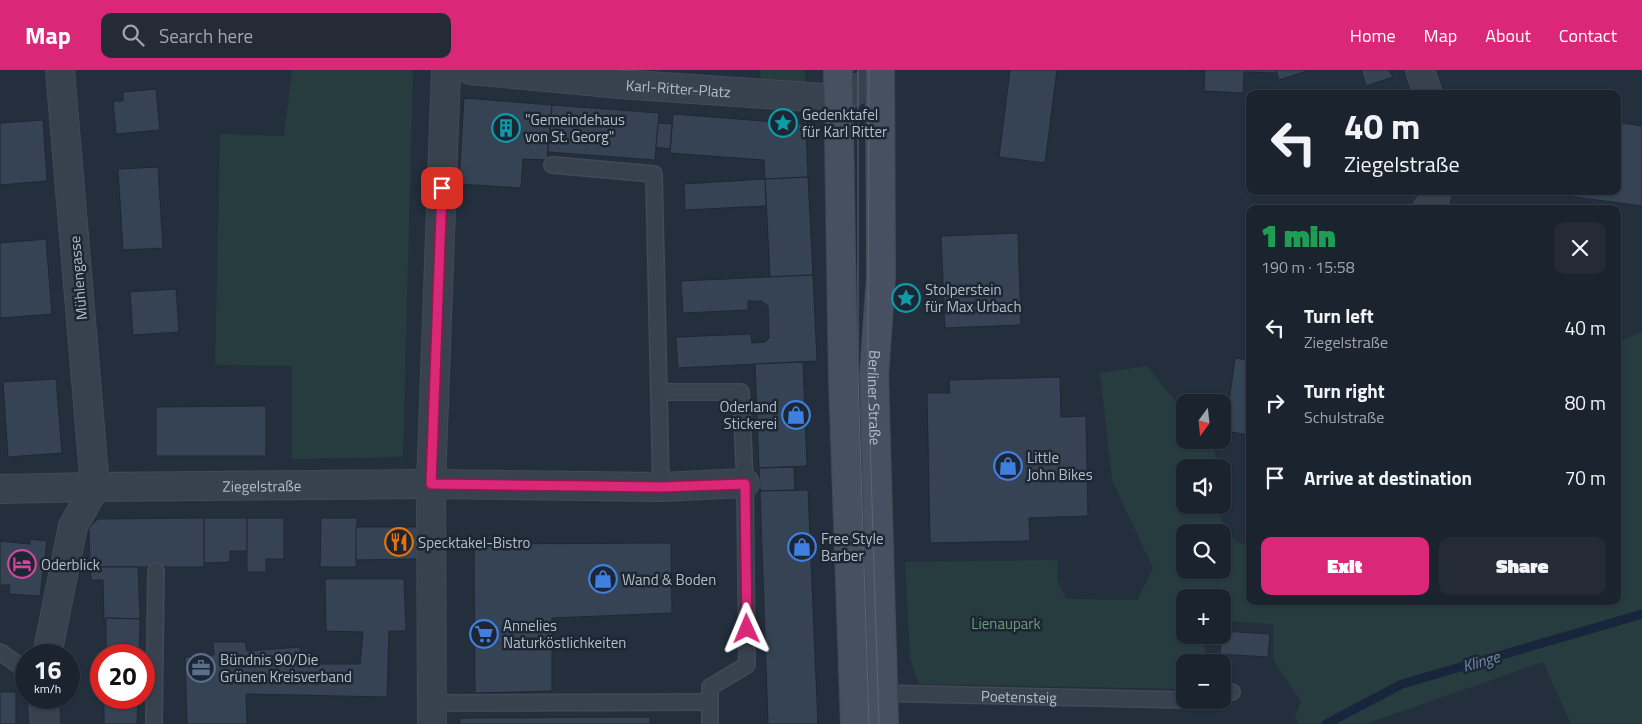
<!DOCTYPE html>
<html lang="en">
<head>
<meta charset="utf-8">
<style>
  :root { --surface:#1b232e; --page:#242b36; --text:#f1f3f6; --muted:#a0a4aa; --line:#39404a; --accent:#db2777 }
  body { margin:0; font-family:"Titillium Web",sans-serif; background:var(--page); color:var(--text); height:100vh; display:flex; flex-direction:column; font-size:19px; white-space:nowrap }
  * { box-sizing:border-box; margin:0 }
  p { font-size:16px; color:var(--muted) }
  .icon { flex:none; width:28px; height:28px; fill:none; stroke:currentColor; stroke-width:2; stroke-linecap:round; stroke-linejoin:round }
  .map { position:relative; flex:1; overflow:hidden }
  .details { position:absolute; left:1246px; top:135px; width:375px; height:400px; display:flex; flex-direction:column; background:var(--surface); border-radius:10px; box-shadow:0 1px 4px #0004,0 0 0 1px var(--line) }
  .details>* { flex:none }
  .guide { position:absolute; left:1246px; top:20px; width:375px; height:105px; border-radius:10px; box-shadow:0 1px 4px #0004,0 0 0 1px var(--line); background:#1b232e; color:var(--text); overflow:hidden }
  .needle { width:32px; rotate:195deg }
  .tools { position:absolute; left:1176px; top:324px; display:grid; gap:10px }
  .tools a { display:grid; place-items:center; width:55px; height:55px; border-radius:10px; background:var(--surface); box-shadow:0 1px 4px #0004,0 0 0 1px var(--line); font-size:25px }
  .speed { position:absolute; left:15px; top:574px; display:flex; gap:10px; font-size:25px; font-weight:700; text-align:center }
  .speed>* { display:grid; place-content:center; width:65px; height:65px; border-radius:50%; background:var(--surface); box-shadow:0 1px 4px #0004,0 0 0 1px var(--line); line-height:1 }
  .speed small { font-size:12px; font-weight:400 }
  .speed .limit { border:8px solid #d22; background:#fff; color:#111 }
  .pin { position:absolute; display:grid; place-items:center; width:42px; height:42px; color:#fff; margin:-21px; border-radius:10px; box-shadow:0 2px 8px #0006 }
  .me { position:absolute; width:55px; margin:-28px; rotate:359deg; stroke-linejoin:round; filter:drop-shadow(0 0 4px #0008) }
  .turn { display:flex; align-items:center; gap:18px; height:105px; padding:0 15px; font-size:22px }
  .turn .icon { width:65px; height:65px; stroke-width:2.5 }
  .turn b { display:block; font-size:35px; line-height:42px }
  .round { display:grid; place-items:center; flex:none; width:52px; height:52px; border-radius:10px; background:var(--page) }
  .summary { display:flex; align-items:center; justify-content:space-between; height:85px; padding:0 15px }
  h1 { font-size:30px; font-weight:800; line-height:38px; color:#1e9e55 }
  .action { display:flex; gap:10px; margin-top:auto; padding:10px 15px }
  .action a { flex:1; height:58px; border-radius:10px; background:var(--accent); color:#fff; font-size:20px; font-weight:800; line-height:58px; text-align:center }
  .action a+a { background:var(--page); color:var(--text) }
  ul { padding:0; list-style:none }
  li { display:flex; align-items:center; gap:15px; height:75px; padding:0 15px }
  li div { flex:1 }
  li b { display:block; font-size:19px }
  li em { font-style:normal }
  header { display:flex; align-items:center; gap:30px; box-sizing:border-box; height:70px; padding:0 25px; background:var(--accent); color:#fff }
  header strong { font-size:24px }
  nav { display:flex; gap:28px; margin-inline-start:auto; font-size:18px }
  .search { width:350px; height:45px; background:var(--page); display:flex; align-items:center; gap:12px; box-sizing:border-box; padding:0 18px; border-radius:10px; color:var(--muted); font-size:19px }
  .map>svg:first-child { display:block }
  .green { fill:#263c3f; fill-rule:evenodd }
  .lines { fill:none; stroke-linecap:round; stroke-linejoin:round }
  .stream { stroke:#17263c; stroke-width:9 }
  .building { fill:#364354; stroke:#1f2835 }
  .lane-casing { stroke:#414a57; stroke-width:18 }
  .street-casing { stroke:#414a57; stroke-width:30 }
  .secondary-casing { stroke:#414a57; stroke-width:30 }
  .lane { stroke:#38414e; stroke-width:15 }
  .street { stroke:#38414e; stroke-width:28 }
  .secondary { stroke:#465061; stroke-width:28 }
  .tram { stroke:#5a6575; stroke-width:1 }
  .route-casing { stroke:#8e194d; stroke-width:12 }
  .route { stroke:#db2777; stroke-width:9 }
  .labels { text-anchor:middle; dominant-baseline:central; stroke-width:5; stroke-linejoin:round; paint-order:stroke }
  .street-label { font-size:15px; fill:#b4bcc9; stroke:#1d2633 }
  .poi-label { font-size:15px; fill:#b4bcc9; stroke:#1d2633; text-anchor:start }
  .park-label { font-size:15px; fill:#6b9a76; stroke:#1d2633 }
  .water-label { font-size:16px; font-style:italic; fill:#6d86a8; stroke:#1d2633 }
</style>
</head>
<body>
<header>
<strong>Map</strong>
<div class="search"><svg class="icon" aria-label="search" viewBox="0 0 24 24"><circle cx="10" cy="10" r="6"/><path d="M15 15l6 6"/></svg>Search here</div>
<nav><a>Home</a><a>Map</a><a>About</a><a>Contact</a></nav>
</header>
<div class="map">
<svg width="1642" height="654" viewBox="0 0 1642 654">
  <rect width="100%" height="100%" fill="#242f3e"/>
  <g class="green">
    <path d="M292,0H413L403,387L292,389V296L215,295L220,64L284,66Z"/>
    <path d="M761,0H805V14L760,11Z"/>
    <path d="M1642,262V654H1571L1543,592L1365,654H1299L1295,648L1301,631L1273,590V554L1223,551L1222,528H1185V565H1205V592H1185V619L919,614L910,588L905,492L1058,490L1057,510L1066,529L1137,530L1153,498L1112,410L1100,303L1147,296L1185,343V370H1207L1214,379L1216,397L1185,398V435H1220L1221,449L1236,472L1250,476V531H1618V272ZM1185,462H1222V500H1185Z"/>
  </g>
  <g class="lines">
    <path class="stream" d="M1326,654L1402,614L1642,544"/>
  </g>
  <g class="building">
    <path d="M1010,0H1057L1045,93L999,87Z"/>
    <path d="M1187,0H1276L1277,3L1244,2L1243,23L1204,21L1205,1Z"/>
    <path d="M1276,0H1310L1279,10Z"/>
    <path d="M1361,0H1389L1393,7L1366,16Z"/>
    <path d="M156,19L160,60L116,64L113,31H123V22Z"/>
    <path d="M464,28L552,35L547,90L523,89L521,118L459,114Z"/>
    <path d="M552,35L659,43L655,90L548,82Z"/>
    <path d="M673,44L802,54L806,60L808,107L765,109L764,90L670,83Z"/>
    <path d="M43,50L47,111L0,115V53Z"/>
    <path d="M1618,52L1642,56V136L1552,124V121H1618Z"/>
    <path d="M658,53L672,54L670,79L656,77Z"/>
    <path d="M158,97L163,178L123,180L118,99Z"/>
    <path d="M808,107L813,205L770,207L765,109Z"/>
    <path d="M765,109L766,136L685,140L684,114Z"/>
    <path d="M1018,163L1021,255L945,258L941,166Z"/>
    <path d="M46,169L52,244L0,248V173Z"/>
    <path d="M813,205L817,291L678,298L676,267L751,264L752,273L765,272L769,268L768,236L761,231H748V240L683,243L681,211Z"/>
    <path d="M176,219L179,262L133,265L130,222Z"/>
    <path d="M1235,288L1250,290V365L1225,361Z"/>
    <path d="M803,292L807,396L759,398L755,294Z"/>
    <path d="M1060,307L1061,347L1086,346L1088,446L1029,448L1030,471L930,473L927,323H950L949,310Z"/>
    <path d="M56,309L62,383L8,387L3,312Z"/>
    <path d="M266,336V386H156V337Z"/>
    <path d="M794,397L795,420L760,421L759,398Z"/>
    <path d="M808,420L818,654H768L760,421Z"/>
    <path d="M204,448H247V481H230V492L204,493Z"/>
    <path d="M204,448V497H90L89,458L98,449Z"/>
    <path d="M247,448H284V489H266V502H247Z"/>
    <path d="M321,448H357L356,497H320Z"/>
    <path d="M356,457H417L418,489L356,490Z"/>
    <path d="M30,469L47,471L40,526L9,524L10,515H0V471L30,474Z"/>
    <path d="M671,473L672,543L552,548V621L475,623L474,474Z"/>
    <path d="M90,497H138L140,549L106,548L104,551L103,510H91Z"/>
    <path d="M325,509H404L406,561H389L387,627L246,624L247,654H187L185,587L214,585L213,572H245L247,581L300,577L301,594H360L363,562L326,561Z"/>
    <path d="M106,548L140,549L139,585H106Z"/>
    <path d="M1222,561L1270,564L1268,587L1220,584Z"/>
    <rect x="0" y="622" width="16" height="32"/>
    <path d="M104,628H138L137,654H104Z"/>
    <path d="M650,647V654H460V648Z"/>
  </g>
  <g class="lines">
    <defs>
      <g id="lane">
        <path d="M552,95L654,104L661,417"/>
        <path d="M659,322H741L745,413L747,595L710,617V654"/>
        <path d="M0,582L26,600"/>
        <path id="s1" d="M877,623L1185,630"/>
        <path d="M1222,624L1232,622"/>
        <path d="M431,633L710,632"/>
        <path d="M154,654L156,501"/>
      </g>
      <g id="street">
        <path id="s2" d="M470,0L620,14L839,29L880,7"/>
        <path d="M1420,0L1428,24"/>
        <path d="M1427,139L1434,131L1437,121"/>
        <path id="s3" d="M0,419L95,417L431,414L661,417L745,413"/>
        <path d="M47,585L73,456L95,417L60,0"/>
        <path d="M43,628L45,654"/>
        <path d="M432,654L431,414L446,0"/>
      </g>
      <g id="secondary">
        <path d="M838,0L843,307L855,654"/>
        <path id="s4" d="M880,0L881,207L874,305L884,654"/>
      </g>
    </defs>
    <use href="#lane" class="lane-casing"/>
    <use href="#street" class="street-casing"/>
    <use href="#secondary" class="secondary-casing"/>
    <use href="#lane" class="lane"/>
    <use href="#street" class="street"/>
    <use href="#secondary" class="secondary"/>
    <g class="tram">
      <path d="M858,0V306L869,654"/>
      <path d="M869,0L868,306L879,654"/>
    </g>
  </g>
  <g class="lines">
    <defs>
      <path id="route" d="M442,118L431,414L661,417L745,414L747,559"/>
    </defs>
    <use href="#route" class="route-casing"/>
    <use href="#route" class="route"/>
  </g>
  <defs>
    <symbol id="sight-ring" viewBox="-11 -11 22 22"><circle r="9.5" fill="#1d2633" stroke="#0f9aa8" stroke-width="1.5"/><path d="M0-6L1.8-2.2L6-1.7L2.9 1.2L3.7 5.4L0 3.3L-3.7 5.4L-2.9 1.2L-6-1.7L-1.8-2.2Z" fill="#0f9aa8"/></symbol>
    <symbol id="building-ring" viewBox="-11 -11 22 22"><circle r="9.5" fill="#1d2633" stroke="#0f9aa8" stroke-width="1.5"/><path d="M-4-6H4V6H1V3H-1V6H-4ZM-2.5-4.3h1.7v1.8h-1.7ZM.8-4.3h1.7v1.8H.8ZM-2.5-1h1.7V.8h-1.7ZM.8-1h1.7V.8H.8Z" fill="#0f9aa8"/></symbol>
    <symbol id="shop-ring" viewBox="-11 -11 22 22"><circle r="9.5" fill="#1d2633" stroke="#3f7fe0" stroke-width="1.5"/><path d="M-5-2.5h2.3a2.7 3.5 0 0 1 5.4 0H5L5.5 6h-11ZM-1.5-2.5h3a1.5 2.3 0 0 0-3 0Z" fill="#3f7fe0"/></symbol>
    <symbol id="restaurant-ring" viewBox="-11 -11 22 22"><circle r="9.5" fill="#1d2633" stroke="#e8710a" stroke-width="1.5"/><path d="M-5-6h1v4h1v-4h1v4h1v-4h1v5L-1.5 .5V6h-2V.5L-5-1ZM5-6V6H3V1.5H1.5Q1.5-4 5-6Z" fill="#e8710a"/></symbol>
    <symbol id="hotel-ring" viewBox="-11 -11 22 22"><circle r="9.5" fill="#1d2633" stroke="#d1479c" stroke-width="1.5"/><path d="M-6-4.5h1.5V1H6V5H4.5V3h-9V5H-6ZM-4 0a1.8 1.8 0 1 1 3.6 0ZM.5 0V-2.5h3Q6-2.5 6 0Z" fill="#d1479c"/></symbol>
    <symbol id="supermarket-ring" viewBox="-11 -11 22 22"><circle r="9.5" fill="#1d2633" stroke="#3f7fe0" stroke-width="1.5"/><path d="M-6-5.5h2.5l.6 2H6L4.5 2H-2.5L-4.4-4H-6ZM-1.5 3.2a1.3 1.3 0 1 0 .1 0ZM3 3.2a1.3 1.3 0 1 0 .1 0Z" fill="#3f7fe0"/></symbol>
    <symbol id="office-ring" viewBox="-11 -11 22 22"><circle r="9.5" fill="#1d2633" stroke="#5c6f8a" stroke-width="1.5"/><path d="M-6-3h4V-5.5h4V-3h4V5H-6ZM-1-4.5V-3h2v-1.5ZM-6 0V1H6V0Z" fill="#5c6f8a"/></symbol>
  </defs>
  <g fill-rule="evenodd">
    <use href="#sight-ring" x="767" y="37" width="32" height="32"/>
    <use href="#building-ring" x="490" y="42" width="32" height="32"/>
    <use href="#sight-ring" x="890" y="212" width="32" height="32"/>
    <use href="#shop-ring" x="780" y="329" width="32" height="32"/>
    <use href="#shop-ring" x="992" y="380" width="32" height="32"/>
    <use href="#restaurant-ring" x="383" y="456" width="32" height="32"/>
    <use href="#shop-ring" x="786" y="461" width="32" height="32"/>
    <use href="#hotel-ring" x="6" y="478" width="32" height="32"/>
    <use href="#shop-ring" x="587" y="493" width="32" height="32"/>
    <use href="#supermarket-ring" x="468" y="548" width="32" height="32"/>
    <use href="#office-ring" x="185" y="582" width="32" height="32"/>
  </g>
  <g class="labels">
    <g class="street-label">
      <text stroke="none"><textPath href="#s2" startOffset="209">Karl-Ritter-Platz</textPath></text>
      <text transform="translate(78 208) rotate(-95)">Mühlengasse</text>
      <text stroke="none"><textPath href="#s4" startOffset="328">Berliner Straße</textPath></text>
      <text stroke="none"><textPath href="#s3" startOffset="262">Ziegelstraße</textPath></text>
      <text stroke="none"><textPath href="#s1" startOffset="142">Poetensteig</textPath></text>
    </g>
    <g class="poi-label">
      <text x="802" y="44">Gedenktafel<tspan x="802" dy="17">für Karl Ritter</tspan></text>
      <text x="525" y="49">"Gemeindehaus<tspan x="525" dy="17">von St. Georg"</tspan></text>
      <text x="925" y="219">Stolperstein<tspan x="925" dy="17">für Max Urbach</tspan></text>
      <text x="777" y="336" text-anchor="end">Oderland<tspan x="777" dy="17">Stickerei</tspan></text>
      <text x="1027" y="387">Little<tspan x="1027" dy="17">John Bikes</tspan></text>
      <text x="821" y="468">Free Style<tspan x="821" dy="17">Barber</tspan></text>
      <text x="418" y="472">Specktakel-Bistro</text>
      <text x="41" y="494">Oderblick</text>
      <text x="622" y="509">Wand &amp; Boden</text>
      <text x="503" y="555">Annelies<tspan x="503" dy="17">Naturköstlichkeiten</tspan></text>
      <text x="220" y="589">Bündnis 90/Die<tspan x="220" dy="17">Grünen Kreisverband</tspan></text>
    </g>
    <g class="park-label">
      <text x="1006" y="553">Lienaupark</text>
    </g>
    <g class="water-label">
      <text transform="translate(1481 591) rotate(-16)">Klinge</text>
    </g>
  </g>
</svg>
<div class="tools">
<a><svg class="needle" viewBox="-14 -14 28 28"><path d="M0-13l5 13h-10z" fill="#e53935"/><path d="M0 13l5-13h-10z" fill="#a0a4aa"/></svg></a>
<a><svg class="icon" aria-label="sound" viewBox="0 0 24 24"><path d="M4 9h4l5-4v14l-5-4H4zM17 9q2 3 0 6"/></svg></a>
<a><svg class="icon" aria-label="search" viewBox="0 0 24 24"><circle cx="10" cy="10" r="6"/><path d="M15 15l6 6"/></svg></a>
<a>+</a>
<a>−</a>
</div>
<div class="speed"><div>16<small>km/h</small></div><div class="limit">20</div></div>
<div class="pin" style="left:442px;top:118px;background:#d93025"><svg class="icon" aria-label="arrive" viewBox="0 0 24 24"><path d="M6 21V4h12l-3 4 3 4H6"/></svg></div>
<svg class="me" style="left:747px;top:559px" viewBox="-20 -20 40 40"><path d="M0-17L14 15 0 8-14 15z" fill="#db2777" stroke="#fff" stroke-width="4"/></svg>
<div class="guide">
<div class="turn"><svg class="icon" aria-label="left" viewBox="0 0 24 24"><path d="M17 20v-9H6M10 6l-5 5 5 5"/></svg><div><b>40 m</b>Ziegelstraße</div></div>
</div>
<section class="details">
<div class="summary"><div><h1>1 min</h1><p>190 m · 15:58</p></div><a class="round"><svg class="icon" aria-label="close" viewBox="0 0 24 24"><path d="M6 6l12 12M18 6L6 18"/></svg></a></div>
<ul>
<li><svg class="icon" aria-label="left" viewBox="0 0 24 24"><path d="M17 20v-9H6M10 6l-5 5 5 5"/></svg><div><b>Turn left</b><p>Ziegelstraße</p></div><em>40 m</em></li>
<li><svg class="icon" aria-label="right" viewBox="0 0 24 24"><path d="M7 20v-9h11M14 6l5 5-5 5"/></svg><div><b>Turn right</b><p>Schulstraße</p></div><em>80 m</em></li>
<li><svg class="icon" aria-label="arrive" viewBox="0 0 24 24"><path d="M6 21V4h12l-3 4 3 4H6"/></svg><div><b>Arrive at destination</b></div><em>70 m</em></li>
</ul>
<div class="action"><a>Exit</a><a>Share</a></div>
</section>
</div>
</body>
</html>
